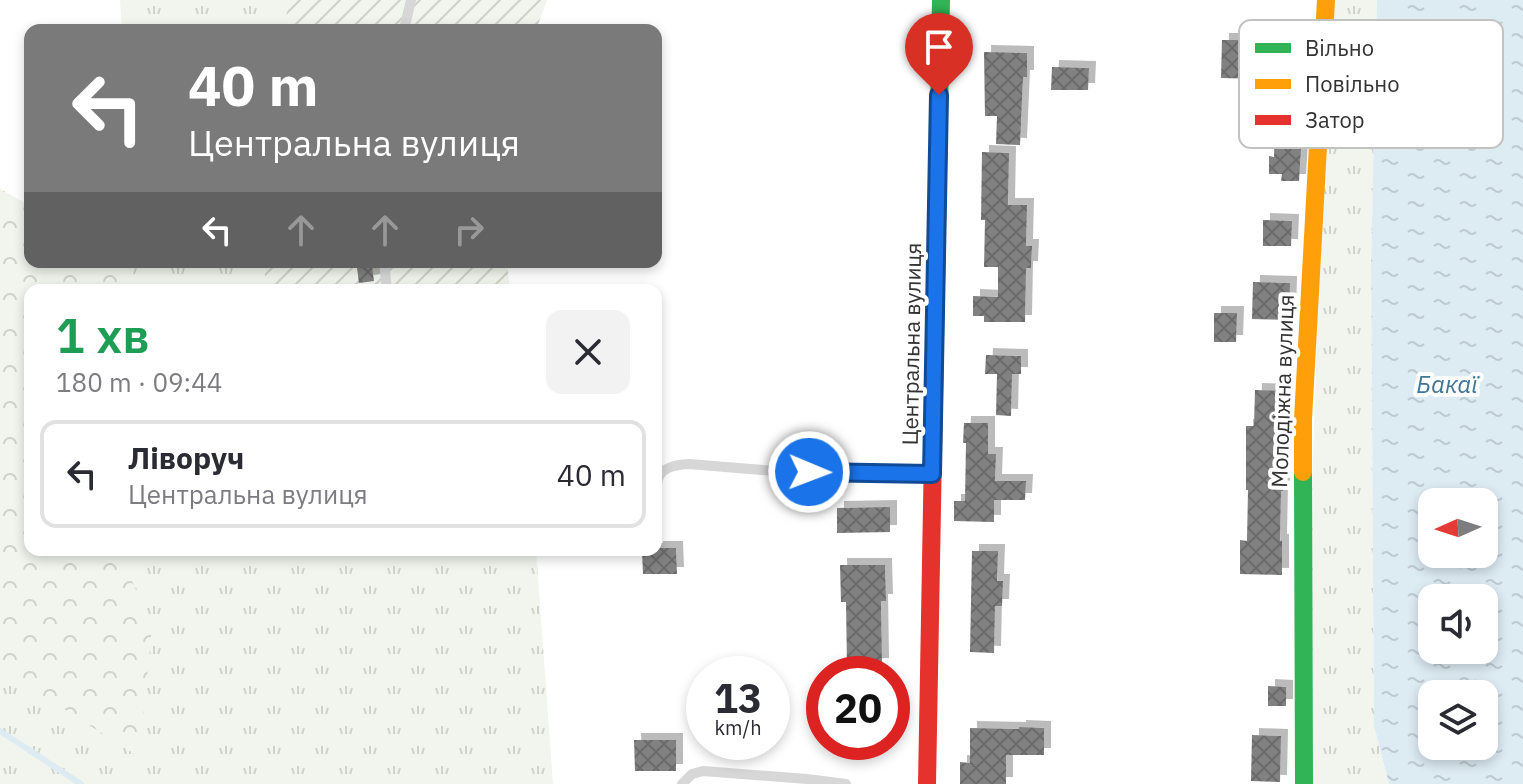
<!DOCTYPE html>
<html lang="uk">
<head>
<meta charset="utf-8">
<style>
  :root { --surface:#fff; --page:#f2f2f3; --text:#2b2b33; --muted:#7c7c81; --line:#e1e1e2 }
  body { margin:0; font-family:"IBM Plex Sans",sans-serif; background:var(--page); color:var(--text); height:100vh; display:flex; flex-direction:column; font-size:30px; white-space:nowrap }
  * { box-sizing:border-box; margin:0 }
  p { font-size:26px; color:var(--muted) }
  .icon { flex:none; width:44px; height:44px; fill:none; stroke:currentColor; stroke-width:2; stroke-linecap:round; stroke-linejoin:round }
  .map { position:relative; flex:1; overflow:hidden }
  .sheet { position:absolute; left:24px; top:284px; width:638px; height:272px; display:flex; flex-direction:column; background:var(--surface); border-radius:16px; box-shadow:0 4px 12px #0003 }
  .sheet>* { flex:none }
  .guide { position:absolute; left:24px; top:24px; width:638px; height:244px; border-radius:16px; box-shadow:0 4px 12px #0003; background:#7a7a7a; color:#fff; overflow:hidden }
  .needle { width:52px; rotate:267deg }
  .buttons { position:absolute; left:1418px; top:488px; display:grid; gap:16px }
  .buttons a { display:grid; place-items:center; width:80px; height:80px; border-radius:16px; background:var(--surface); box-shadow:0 4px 12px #0003; font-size:40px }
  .speed { position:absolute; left:686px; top:656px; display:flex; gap:16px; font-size:40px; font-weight:700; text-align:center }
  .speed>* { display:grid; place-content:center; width:104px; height:104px; border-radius:50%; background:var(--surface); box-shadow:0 4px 12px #0003; line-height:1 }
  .speed small { font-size:20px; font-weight:400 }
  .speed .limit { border:12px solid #d22; background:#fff; color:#111 }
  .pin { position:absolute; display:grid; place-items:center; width:68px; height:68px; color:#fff; margin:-82px -34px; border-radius:50% 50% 50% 0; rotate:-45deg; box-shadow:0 0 8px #0007 }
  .pin .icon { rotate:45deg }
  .me { position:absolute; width:88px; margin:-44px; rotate:91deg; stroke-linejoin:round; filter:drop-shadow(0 0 6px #0008) }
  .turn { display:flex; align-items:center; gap:28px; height:168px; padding:0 32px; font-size:36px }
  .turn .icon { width:104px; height:104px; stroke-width:2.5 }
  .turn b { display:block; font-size:56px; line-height:68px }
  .lanes { display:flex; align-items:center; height:76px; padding:0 32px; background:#0003; justify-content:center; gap:40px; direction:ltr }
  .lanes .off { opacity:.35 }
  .round { display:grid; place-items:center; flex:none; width:84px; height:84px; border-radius:16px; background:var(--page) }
  .overview { display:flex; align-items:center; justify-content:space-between; height:136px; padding:0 32px }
  h1 { font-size:48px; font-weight:600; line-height:60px; color:#1e9e55 }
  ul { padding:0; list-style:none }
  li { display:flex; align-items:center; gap:24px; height:108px; margin:0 16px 12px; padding:0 16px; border:4px solid var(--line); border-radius:16px }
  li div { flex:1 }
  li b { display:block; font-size:30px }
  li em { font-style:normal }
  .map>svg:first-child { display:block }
  .grass { fill:url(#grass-tufts) }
  .forest { fill:url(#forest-crowns) }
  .garden { fill:url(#garden-furrows) }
  .water { fill:url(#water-ripples); fill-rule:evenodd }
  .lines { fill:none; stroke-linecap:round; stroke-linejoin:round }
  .stream { stroke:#ddebf3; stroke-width:6 }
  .building { fill:url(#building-cross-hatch); filter:url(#shadow) }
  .lane { stroke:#d7d7d7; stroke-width:10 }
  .fast { stroke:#30b455; stroke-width:18 }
  .slow { stroke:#ff9f0a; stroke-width:18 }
  .jam { stroke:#e5322d; stroke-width:18 }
  .route-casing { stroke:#114b97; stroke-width:20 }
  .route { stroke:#1a73e8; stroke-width:14 }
  .labels { text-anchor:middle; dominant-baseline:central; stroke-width:8; stroke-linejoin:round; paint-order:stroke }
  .street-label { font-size:22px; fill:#333; stroke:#fff }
  .water-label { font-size:24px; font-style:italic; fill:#3f7597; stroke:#fff }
  .key { fill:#fff; stroke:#c2c2c2; stroke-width:2 }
  .key-label { font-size:22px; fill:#333 }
</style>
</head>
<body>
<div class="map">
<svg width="1523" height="784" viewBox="0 0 1523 784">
  <defs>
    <pattern id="grass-tufts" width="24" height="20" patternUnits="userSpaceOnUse" patternTransform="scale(2)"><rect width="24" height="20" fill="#f1f5ed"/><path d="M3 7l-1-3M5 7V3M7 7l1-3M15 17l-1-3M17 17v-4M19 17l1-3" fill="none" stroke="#cfd2cc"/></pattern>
    <pattern id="forest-crowns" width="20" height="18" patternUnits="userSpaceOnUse" patternTransform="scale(2)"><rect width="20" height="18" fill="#f1f5ed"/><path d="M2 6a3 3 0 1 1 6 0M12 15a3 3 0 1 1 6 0" fill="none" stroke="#cfd2cc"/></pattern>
    <pattern id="garden-furrows" width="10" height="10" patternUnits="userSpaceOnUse" patternTransform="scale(2)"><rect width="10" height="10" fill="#f1f5ed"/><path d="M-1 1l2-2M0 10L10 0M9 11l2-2" fill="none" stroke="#cfd2cc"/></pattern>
    <pattern id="water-ripples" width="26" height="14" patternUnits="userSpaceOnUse" patternTransform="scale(2)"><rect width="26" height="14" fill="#ddebf3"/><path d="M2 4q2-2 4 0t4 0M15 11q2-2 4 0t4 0" fill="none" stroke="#becad1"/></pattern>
    <pattern id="building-cross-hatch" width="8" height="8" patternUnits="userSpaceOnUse" patternTransform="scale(2)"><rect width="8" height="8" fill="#818181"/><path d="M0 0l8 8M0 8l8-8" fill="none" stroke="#6a6a6a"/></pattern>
    <filter id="shadow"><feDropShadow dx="7" dy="-7" stdDeviation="0" flood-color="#0004"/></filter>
  </defs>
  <rect width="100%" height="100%" fill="#fff"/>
  <g class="grass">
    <path d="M120,0H289L284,30H122Z"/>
    <path d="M1326,0H1377L1371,266L1374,726L1389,784H1304Z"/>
    <path d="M0,189L30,206V262H129L134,264V262H263L267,290H30V550H536L553,784H0Z"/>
  </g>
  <path class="forest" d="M0,189L30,206V262H129L134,265L124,290H30V550H119L152,628L139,757L0,668Z"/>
  <g class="garden">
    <path d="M289,0H547L536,30H284Z"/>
    <path d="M263,262H507L510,290H267Z"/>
  </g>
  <path class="water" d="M1377,0H1523V784H1389L1374,726L1371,266ZM1432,502H1484V554H1432ZM1432,598H1484V650H1432ZM1432,694H1484V746H1432Z"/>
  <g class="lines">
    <path class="stream" d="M0,731L81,784"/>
  </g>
  <g class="building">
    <path d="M1222,40H1264L1263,79L1221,78Z"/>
    <path d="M984,52L1027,53V77H1023L1020,145L996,144L997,116H985Z"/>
    <path d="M1052,67L1089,68L1088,90H1051Z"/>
    <path d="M1275,132L1302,133L1299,181H1281L1282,174H1269V156L1274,157Z"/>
    <path d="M982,152L1009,153L1008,205H1027L1026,246H1032L1031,268H1026L1025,322H984V316H973V296L998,297V267H984L985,220H981Z"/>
    <path d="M1263,220L1292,221L1291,246H1263Z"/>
    <path d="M372,266L374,281L359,283L357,268Z"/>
    <path d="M1253,282L1290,283L1289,320L1252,319Z"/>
    <path d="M1214,313H1237L1236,342H1214Z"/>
    <path d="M986,355L1021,356V374H1012L1011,416L996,415L997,374H985Z"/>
    <path d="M1255,390L1286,391V418H1283V491H1281L1280,541H1282V575L1240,574V540L1247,541L1248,490H1246V426H1254Z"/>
    <path d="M964,423H988V454H996L995,481H1026L1025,500H994V522L954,521V501H965L966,443H963Z"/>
    <path d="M890,507V532L837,533V508Z"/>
    <path d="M656,548H676L677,574H643L642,550H656Z"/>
    <path d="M972,551H998L997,581H1003L1002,606H995L994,653L970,652Z"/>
    <path d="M840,565H885L886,601H881L882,665L847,666L846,602H841Z"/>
    <path d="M1268,686L1286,687V706H1268Z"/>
    <path d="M1019,727L1044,728V755H1006V784H960V762L970,763V728L1019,729Z"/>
    <path d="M1252,735L1281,736L1280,782L1251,781Z"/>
    <path d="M634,740H676V771H635Z"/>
  </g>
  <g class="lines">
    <g class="lane">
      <path d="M404,30L411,0"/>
      <path d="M384,262L387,290"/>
      <path d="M656,515C657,483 650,466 689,464L787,472L932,474"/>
      <path d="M682,784L692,774L703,771L807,779L846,784"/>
    </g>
    <g class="fast">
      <path d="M935,341L941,0"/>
      <path d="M1303,472L1304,784"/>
    </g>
    <path class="slow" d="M1303,472V419L1326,0"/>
    <path class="jam" d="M927,784L935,341"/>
  </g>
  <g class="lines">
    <defs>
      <path id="route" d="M809,472L932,474L939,95"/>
    </defs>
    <use href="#route" class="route-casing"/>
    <use href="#route" class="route"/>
  </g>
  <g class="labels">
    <g class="street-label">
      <text transform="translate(911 344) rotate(-89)">Центральна вулиця</text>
      <text transform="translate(1282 391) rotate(-88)">Молодіжна вулиця</text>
    </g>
    <g class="water-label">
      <text x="1447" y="384">Бакаї</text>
    </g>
  </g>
  <rect x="1239" y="20" width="264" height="128" rx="12" class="key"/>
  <rect x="1255" y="43" width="36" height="10" fill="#30b455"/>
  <rect x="1255" y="79" width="36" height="10" fill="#ff9f0a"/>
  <rect x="1255" y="115" width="36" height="10" fill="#e5322d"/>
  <g class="key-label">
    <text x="1305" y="56">Вільно</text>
    <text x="1305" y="92">Повільно</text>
    <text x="1305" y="128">Затор</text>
  </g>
</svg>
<div class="buttons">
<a><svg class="needle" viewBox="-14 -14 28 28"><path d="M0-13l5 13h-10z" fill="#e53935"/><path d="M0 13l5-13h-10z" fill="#7c7c81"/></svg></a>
<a><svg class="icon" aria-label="sound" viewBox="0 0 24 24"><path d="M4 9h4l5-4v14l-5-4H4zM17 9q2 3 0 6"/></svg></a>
<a><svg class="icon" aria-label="layers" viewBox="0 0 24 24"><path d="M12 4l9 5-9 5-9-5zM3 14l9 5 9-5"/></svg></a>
</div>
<div class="speed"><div>13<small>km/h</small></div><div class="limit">20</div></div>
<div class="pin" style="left:939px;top:95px;background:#d93025"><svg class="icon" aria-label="arrive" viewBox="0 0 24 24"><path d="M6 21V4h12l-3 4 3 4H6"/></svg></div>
<svg class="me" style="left:809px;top:472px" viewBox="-20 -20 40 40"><circle r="17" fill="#1a73e8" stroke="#fff" stroke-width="3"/><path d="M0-11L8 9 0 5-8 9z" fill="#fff"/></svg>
<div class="guide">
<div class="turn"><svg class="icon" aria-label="left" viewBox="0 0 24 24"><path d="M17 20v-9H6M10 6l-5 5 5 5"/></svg><div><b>40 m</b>Центральна вулиця</div></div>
<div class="lanes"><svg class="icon" aria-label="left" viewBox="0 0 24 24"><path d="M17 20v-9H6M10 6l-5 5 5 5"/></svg><svg class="icon off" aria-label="ahead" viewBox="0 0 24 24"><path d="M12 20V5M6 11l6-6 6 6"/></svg><svg class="icon off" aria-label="ahead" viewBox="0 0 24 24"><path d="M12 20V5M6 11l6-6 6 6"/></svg><svg class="icon off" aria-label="right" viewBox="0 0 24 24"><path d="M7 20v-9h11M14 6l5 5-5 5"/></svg></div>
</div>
<section class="sheet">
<div class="overview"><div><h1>1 хв</h1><p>180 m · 09:44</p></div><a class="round"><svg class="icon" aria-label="close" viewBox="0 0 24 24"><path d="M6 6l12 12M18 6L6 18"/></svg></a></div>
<ul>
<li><svg class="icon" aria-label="left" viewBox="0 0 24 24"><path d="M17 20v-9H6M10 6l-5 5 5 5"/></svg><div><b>Ліворуч</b><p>Центральна вулиця</p></div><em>40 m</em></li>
</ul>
</section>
</div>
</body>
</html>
